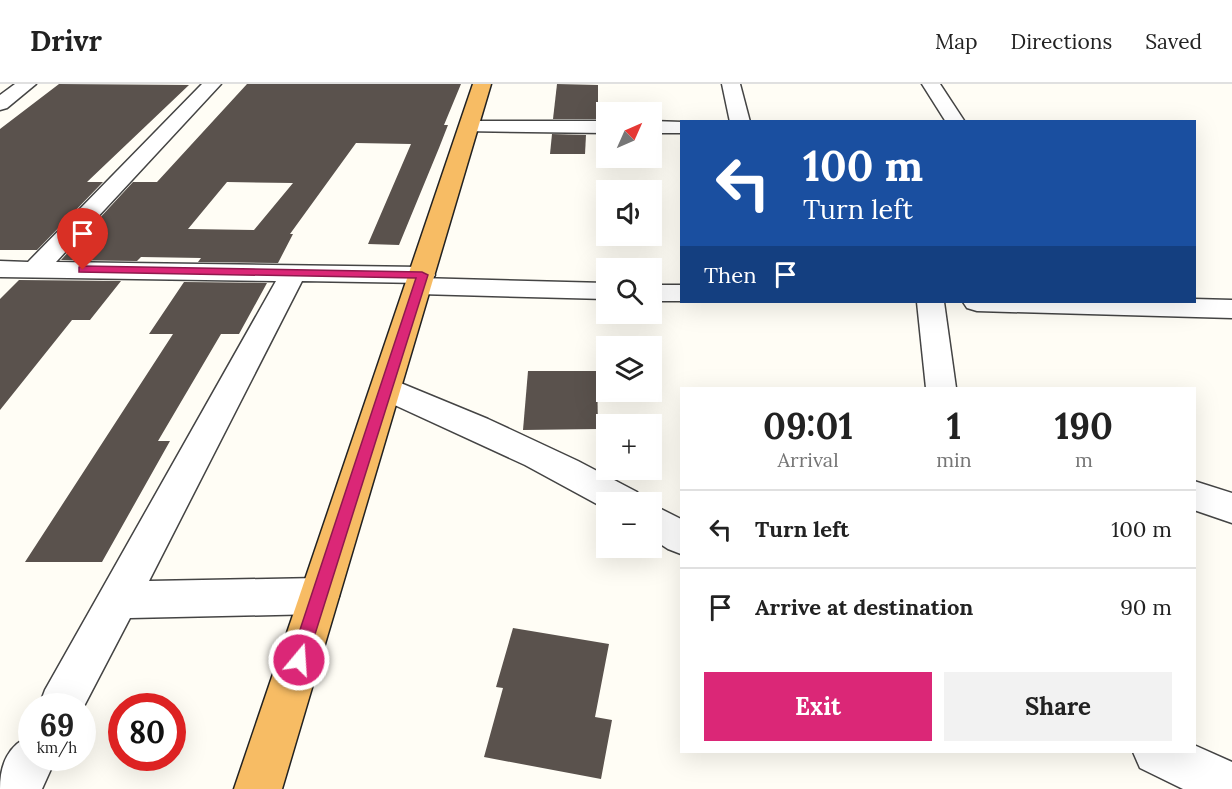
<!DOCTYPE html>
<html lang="en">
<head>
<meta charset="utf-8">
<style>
  :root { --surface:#fff; --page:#f2f2f2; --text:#222; --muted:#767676; --line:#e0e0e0; --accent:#db2777 }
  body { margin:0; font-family:Lora,serif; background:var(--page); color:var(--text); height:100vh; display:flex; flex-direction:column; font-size:22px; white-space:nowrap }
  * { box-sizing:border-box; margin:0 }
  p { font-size:20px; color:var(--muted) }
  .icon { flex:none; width:33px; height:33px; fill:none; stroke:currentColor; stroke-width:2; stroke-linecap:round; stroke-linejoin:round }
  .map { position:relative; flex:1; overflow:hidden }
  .drawer { position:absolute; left:680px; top:303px; width:516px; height:366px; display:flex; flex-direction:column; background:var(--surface); border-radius:0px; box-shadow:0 6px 24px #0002 }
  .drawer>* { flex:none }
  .top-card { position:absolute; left:680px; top:36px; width:516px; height:183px; border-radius:0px; box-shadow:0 6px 24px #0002; background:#1a4fa0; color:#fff; overflow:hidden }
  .needle { width:39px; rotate:45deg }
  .buttons { position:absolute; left:596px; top:18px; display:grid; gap:12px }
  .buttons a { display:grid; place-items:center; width:66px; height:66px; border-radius:0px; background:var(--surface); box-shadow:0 6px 24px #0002; font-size:30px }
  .speed { position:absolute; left:18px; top:609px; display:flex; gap:12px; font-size:30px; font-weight:700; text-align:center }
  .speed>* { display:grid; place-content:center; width:78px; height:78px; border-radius:50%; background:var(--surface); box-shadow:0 6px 24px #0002; line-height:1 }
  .speed small { font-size:15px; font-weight:400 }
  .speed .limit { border:9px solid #d22; background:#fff; color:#111 }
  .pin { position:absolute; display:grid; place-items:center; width:51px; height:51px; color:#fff; margin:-62px -26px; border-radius:50% 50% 50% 0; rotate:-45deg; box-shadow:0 0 6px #0007 }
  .pin .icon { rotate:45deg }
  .me { position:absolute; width:66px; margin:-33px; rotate:18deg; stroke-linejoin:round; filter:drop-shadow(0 0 4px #0008) }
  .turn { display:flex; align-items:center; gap:21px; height:126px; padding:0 24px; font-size:27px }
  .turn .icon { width:78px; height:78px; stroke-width:2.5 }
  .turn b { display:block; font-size:42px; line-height:51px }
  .then { display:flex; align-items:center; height:57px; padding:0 24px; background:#0003; gap:12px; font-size:22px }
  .eta { display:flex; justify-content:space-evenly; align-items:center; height:102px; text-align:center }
  .eta b { font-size:36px; font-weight:700; line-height:42px }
  .primary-button { display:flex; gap:12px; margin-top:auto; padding:12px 24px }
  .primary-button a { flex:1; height:69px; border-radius:0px; background:var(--accent); color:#fff; font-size:24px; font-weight:700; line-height:69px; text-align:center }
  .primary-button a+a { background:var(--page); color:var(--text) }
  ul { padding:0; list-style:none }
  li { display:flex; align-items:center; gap:18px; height:78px; padding:0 24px; border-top:2px solid var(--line) }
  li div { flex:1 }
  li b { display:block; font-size:22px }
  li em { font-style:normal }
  header { display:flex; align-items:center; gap:36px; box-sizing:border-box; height:84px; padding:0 30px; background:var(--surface); border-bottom:2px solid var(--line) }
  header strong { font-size:28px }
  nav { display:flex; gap:33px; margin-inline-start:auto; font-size:21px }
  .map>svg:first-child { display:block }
  .building { fill:#5a524d; fill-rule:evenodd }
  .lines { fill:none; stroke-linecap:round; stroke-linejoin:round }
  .minor-casing { stroke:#444; stroke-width:3 }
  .tertiary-casing { stroke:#444; stroke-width:3 }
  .trunk-casing { stroke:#222; stroke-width:3 }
  .minor { fill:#fff; fill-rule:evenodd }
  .tertiary { fill:#fff; fill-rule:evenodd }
  .trunk { fill:#f7bc64; fill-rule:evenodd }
  .route { fill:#db2777; stroke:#8e194d; stroke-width:1.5 }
</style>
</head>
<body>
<header>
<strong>Drivr</strong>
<nav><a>Map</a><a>Directions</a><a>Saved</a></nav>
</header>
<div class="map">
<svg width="1232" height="705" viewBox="0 0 1232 705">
  <rect width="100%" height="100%" fill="#fffdf5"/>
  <g class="building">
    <path d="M59,0L189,1L87,98H103L37,166H0V45Z"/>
    <path d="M247,0H461L444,41H448L439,64L399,161L368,160L411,60L356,59L290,150H293L278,179L198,178L201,174L141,173L137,177L61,176L133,98H157ZM227,98L293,99L254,146L188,145Z"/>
    <path d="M557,0L598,1V35H553Z"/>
    <path d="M552,50L586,51L585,70H550Z"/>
    <path d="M19,196L121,197L90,236H72L0,326V215Z"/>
    <path d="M184,198L267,199L239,250H221L158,357H170L102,478H25L173,250H149Z"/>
    <path d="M528,287H597L598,345L523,346Z"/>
    <path d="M513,544L609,560L595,633L612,636L601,695L484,673L503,604L496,603Z"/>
  </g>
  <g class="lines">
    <defs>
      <g id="minor">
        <path d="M15,0H36L7,24L0,26V11Z"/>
        <path d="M202,0H221L56,178L422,183L431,185L435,191L431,197L422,199L302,197L149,497L319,494L333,499L339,512L333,525L319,530L130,534L82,626V622H39L45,606L276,197L0,193V177L28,178Z"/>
        <path d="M722,0H740L750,38H730Z"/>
        <path d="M922,0H940L965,38H946Z"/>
        <path d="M470,37H606V49L463,47L460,43L463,39Z"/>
        <path d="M651,37L683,38L681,49H651Z"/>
        <path d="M917,218H944L956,304H926Z"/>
        <path d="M386,293L488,335L578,377L637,408L642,418H606V425L525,381L375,312L371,304L375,296Z"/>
        <path d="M1194,397L1232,409V439L1194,426Z"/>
        <path d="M651,420L681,435V470L668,465L651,454Z"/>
        <path d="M32,651V674H56L42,705H0C0,680 8,661 32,651Z"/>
        <path d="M1194,661L1232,678V705H1183L1140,684L1133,668H1194Z"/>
      </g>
      <g id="tertiary">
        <path d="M419,194L606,199V215L419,210L410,208L406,202L410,196Z"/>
        <rect x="651" y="201" width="30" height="16"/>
        <path d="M1194,215L1232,216V234L977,227L967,224L963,218H1194Z"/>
      </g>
      <path id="trunk" d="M473,0H491L282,705H234Z"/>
    </defs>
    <use href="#minor" class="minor-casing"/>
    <use href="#tertiary" class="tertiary-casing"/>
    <use href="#trunk" class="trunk-casing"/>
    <use href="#minor" class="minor"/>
    <use href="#tertiary" class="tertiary"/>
    <use href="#trunk" class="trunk"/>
  </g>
  <path class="route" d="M83,182L422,188L428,191L305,582L299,585L292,582L290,576L416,194L79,188V183Z"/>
</svg>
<div class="buttons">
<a><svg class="needle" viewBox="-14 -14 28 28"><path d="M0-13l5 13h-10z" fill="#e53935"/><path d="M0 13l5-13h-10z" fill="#767676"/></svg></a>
<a><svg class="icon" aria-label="sound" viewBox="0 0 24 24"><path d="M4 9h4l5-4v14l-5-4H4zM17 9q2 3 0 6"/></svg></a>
<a><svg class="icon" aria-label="search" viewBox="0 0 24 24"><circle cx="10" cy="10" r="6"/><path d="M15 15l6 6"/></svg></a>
<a><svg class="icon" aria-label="layers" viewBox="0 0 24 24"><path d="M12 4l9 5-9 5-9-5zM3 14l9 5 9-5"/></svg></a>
<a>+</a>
<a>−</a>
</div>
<div class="speed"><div>69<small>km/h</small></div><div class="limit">80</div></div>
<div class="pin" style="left:83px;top:186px;background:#d93025"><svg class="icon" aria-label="arrive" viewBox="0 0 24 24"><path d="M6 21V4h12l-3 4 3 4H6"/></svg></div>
<svg class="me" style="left:299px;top:576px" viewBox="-20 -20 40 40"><circle r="17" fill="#db2777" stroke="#fff" stroke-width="3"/><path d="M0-11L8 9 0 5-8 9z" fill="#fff"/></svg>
<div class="top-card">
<div class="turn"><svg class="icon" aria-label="left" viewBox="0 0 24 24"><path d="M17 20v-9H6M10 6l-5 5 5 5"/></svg><div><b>100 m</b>Turn left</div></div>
<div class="then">Then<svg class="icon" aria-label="arrive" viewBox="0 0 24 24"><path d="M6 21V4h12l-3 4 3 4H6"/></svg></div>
</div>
<section class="drawer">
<div class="eta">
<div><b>09:01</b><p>Arrival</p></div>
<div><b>1</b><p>min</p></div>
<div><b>190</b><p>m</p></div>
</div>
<ul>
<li><svg class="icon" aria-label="left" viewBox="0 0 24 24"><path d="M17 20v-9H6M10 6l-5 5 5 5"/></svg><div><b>Turn left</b></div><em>100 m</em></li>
<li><svg class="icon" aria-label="arrive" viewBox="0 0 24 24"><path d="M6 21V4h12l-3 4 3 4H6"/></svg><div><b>Arrive at destination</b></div><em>90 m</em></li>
</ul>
<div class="primary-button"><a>Exit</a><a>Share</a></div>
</section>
</div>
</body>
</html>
